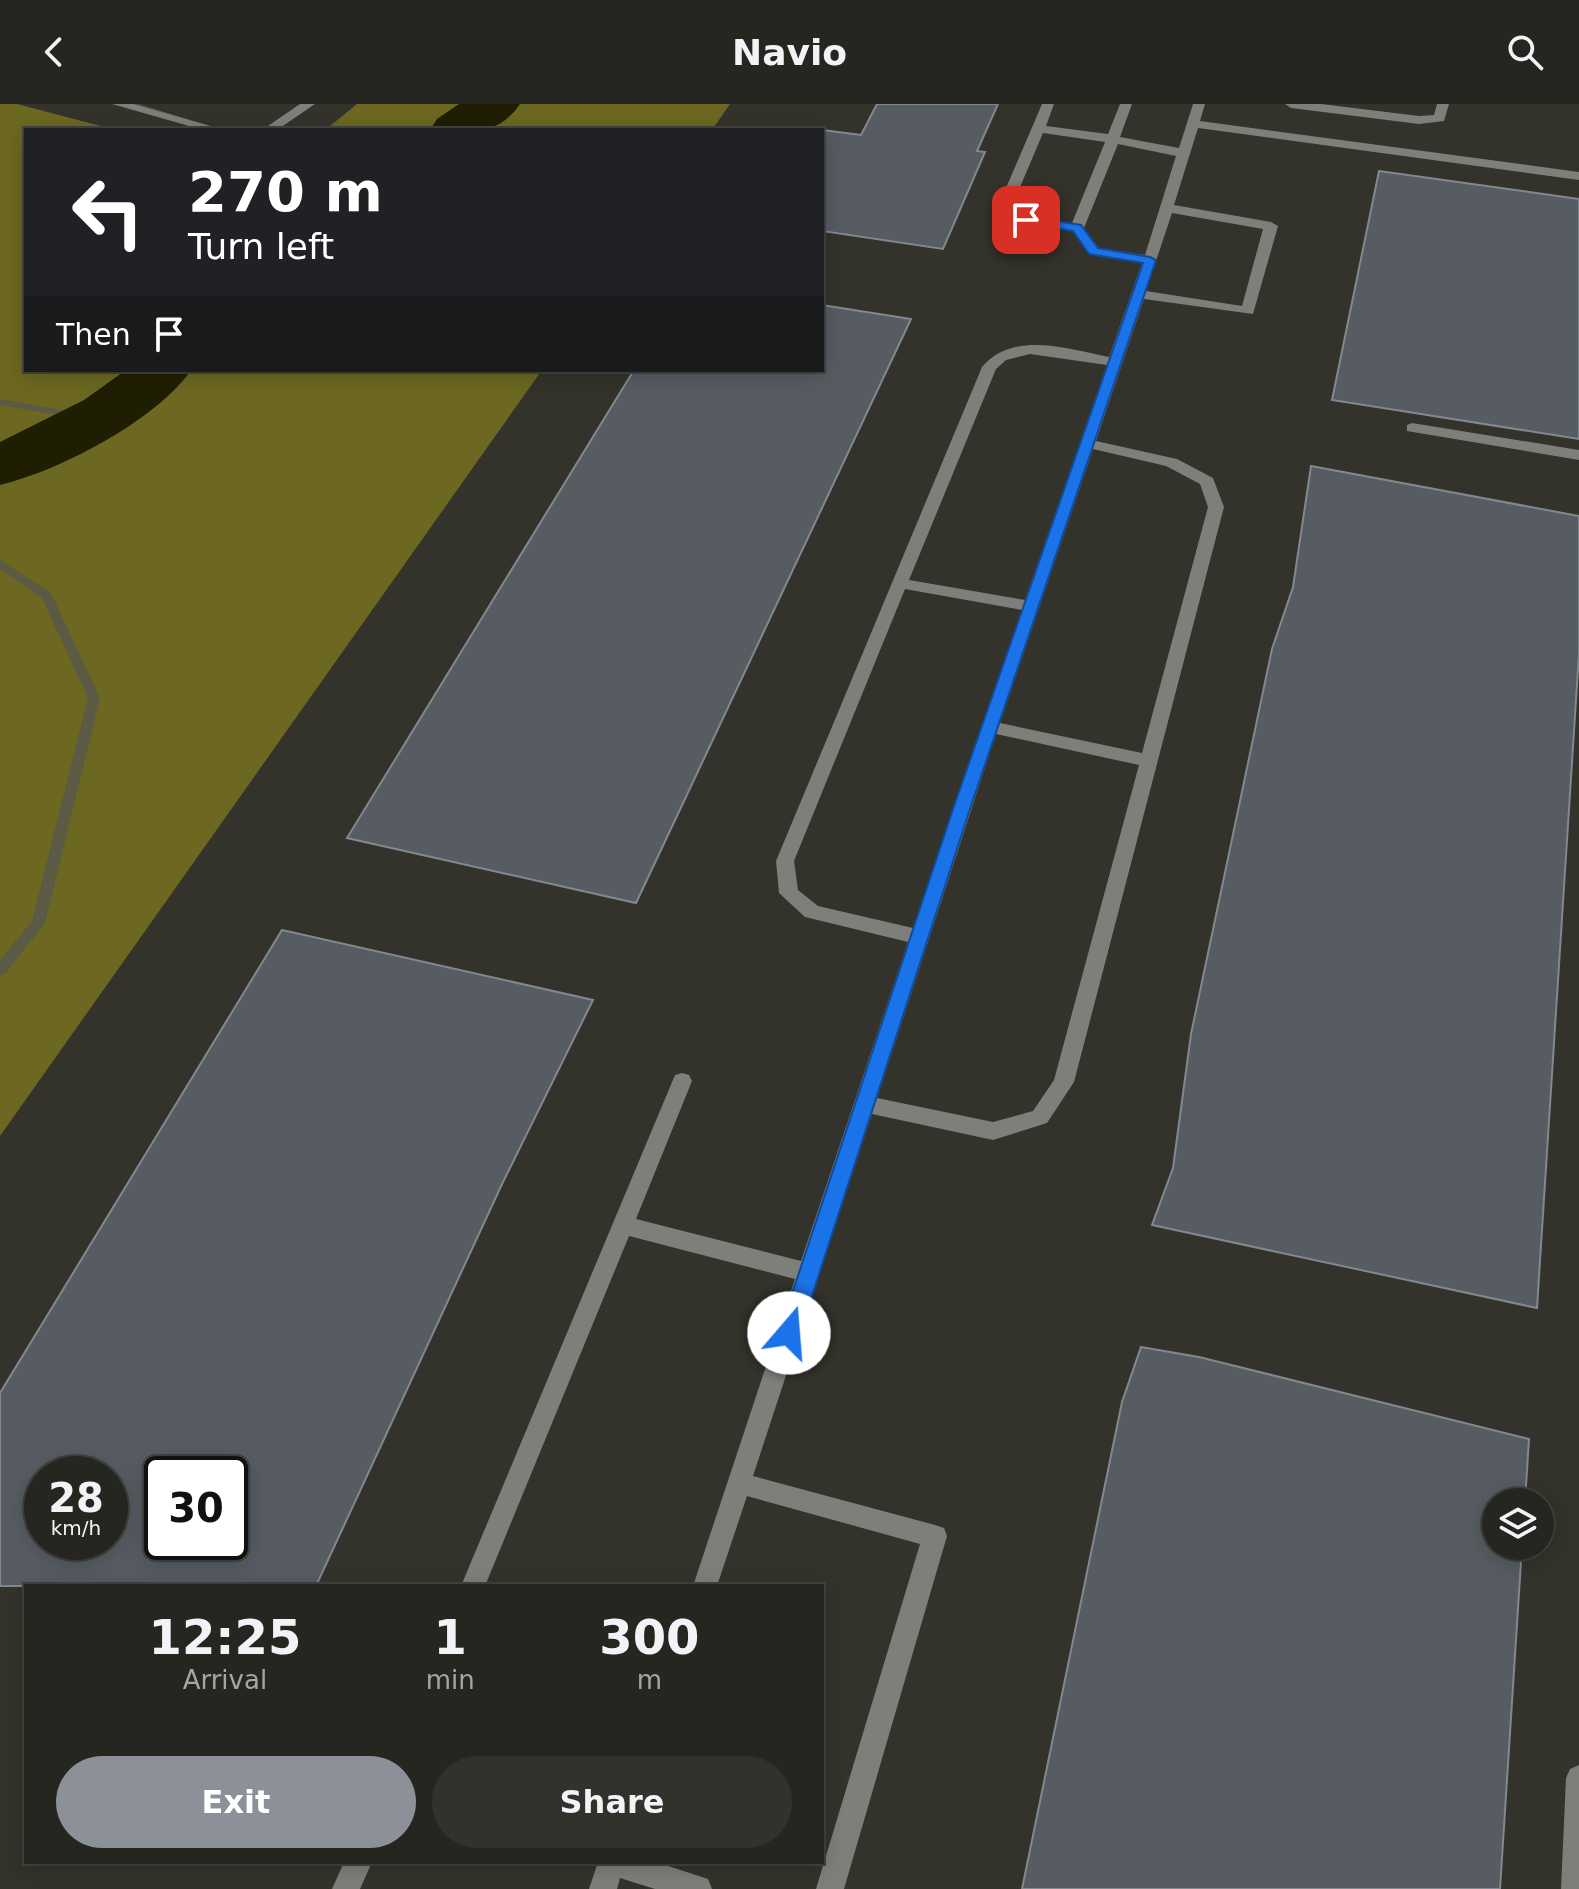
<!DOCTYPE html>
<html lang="en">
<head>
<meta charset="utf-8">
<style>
  :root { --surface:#262620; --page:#32322d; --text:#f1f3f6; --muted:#a4a5a5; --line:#42433e; --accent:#8c9099 }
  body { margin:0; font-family:"DejaVu Sans",sans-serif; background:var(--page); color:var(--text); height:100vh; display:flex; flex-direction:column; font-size:30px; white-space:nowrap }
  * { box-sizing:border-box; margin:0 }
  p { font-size:26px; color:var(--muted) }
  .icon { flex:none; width:44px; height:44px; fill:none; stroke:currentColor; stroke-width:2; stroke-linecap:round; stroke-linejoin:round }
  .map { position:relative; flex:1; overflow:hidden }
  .side { position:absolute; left:24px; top:1480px; width:800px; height:280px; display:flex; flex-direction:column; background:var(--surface); border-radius:0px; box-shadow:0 4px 20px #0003,0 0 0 2px var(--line) }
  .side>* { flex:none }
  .top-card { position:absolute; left:24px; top:24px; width:800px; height:244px; border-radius:0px; box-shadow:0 4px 20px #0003,0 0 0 2px var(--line); background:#202124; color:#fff; overflow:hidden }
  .fabs { position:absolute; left:1482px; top:1384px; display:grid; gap:16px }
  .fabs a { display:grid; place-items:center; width:72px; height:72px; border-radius:50%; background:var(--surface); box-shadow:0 4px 20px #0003,0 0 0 2px var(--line); font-size:40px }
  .speed { position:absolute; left:24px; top:1352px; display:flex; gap:16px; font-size:40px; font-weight:700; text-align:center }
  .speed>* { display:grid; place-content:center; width:104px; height:104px; border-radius:50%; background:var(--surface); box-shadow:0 4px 20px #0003,0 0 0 2px var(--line); line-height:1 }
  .speed small { font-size:20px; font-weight:400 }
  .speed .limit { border:4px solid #111; border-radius:12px; background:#fff; color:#111 }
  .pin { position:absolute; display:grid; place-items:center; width:68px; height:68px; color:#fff; margin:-34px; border-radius:16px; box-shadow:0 4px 12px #0006 }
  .me { position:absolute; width:88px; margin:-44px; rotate:18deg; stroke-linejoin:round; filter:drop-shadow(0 0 6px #0008) }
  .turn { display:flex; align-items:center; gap:28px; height:168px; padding:0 32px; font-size:36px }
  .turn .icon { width:104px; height:104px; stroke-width:2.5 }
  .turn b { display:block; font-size:56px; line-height:68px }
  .then { display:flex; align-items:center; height:76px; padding:0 32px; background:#0003; gap:16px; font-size:30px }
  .eta { display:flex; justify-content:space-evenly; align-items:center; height:136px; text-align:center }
  .eta b { font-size:48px; font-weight:700; line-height:56px }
  .cta { display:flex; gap:16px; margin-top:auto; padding:16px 32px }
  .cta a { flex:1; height:92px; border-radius:48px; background:var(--accent); color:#fff; font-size:32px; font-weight:700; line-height:92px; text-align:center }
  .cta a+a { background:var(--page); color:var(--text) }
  header { display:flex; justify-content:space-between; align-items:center; height:104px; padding:0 32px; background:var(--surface); font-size:36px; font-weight:700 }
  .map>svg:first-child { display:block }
  .forest { fill:#6c6821 }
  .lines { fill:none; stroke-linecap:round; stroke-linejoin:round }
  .stream { fill:#5b5a45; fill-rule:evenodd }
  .river { fill:#201e02; fill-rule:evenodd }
  .building { fill:#575c63; stroke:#82888f; stroke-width:2; fill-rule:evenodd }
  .minor { fill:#7e7e7a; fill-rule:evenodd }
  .route { fill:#1a73e8; stroke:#114b97; stroke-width:2 }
</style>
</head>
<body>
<header><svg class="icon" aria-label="back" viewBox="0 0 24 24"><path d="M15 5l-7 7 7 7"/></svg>Navio<svg class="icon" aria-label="search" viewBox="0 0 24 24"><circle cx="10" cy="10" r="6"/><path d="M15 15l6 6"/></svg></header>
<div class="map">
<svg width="1579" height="1785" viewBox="0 0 1579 1785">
  <rect width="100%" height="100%" fill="#33322b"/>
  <g class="forest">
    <path d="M0,0H17L116,26H26V266H542L0,1032Z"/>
    <path d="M357,0H730L712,26H325Z"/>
  </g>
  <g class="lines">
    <g class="stream">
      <path d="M124,0H138L224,26H210Z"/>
      <path d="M0,295L97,312L102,315L97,318L0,301Z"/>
      <path d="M0,456L51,489L100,594L45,819L5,870L0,871V856L32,817L88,594L42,494L0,465Z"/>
    </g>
    <g class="river">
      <path d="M459,0H520C496,35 467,26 430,26L437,15Z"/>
      <path d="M126,266H191C157,316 59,367 0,381V338L84,296Z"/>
    </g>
  </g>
  <g class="building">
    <path d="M877,0H998L977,47L985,48L943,145L822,127V26L861,31Z"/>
    <path d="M1379,67L1579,95V335L1332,296Z"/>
    <path d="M822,201L911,215L636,799L347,734L634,266H822Z"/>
    <path d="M1311,362L1579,412V549L1537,1204L1152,1121L1173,1064L1191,930L1272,545L1293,483Z"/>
    <path d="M282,826L593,896L503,1078L316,1482H0V1289ZM42,1370H110V1438H42ZM162,1370H230V1438H162Z"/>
    <path d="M1141,1243L1199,1253L1529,1335L1525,1398H1496V1442H1522L1500,1785H1022L1122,1298Z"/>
  </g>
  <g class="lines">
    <g class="minor">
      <path d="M112,0H133L224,26H203Z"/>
      <path d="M300,0H315L277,26H262Z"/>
      <path d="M1042,0H1054L1046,22L1108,30L1120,0H1132L1120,33L1179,44L1193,0H1205L1200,17L1579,68V76L1198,24L1174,101L1271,118L1278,122L1253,210L1144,195L1096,337L1177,355L1213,374L1224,403L1074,978L1047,1019L993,1036L872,1010L753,1372L935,1421L944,1424L947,1432L844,1785H816L920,1440L747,1392L717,1482H693L795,1175L629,1132L485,1482H461L675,971L682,969L689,971L692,977L636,1115L801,1157L908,838L805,813L779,789L776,757L982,263C1013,226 1069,245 1109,253L1142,159L1089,150L1073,127L1001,116L994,112ZM1043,29L1105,38L1072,119L1009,109ZM1118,40L1176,52L1145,151L1099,144L1084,124ZM1172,109L1263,125L1242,202L1146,187ZM1030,250L1107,261L1025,496L909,476L996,265L1006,256ZM1093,345L1166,362L1200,380L1208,403L1142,649L1000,619ZM905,485L1022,506L913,824L818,802L798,786L794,757ZM996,630L1139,661L1054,976L1033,1007L993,1018L877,994Z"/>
      <path d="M1285,0H1321L1419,12L1434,11L1437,0H1449L1444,17L1419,20L1291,4Z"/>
      <path d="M1412,319L1579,346V356L1407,327V321Z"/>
      <path d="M1579,1661V1785H1561L1566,1674L1570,1665Z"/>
      <path d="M344,1758H372L360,1785H332Z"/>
      <path d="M598,1758H656L708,1775L712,1785H655L620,1774L617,1785H589Z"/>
    </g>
  </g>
  <path class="route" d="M1026,112L1081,121L1098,144L1150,153L1156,156L970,705L800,1229L797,1236L789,1238L782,1236L779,1229L953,705L1143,159L1089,150L1073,127L1022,119V113Z"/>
</svg>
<div class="fabs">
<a><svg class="icon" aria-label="layers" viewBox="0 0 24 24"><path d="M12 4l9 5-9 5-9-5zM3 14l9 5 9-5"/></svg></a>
</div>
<div class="speed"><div>28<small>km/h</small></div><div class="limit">30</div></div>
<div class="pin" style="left:1026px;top:116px;background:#d93025"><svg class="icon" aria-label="arrive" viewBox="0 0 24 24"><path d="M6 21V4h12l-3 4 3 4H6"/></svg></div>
<svg class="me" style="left:789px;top:1229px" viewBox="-20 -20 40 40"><circle r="19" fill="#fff"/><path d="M0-13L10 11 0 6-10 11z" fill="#1a73e8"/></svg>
<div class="top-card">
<div class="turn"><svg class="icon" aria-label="left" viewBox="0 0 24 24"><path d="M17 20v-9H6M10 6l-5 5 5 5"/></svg><div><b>270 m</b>Turn left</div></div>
<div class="then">Then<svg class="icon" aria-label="arrive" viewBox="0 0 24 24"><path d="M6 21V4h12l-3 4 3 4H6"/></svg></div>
</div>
<section class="side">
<div class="eta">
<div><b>12:25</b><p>Arrival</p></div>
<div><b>1</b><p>min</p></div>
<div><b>300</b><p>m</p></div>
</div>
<div class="cta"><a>Exit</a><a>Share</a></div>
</section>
</div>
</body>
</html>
